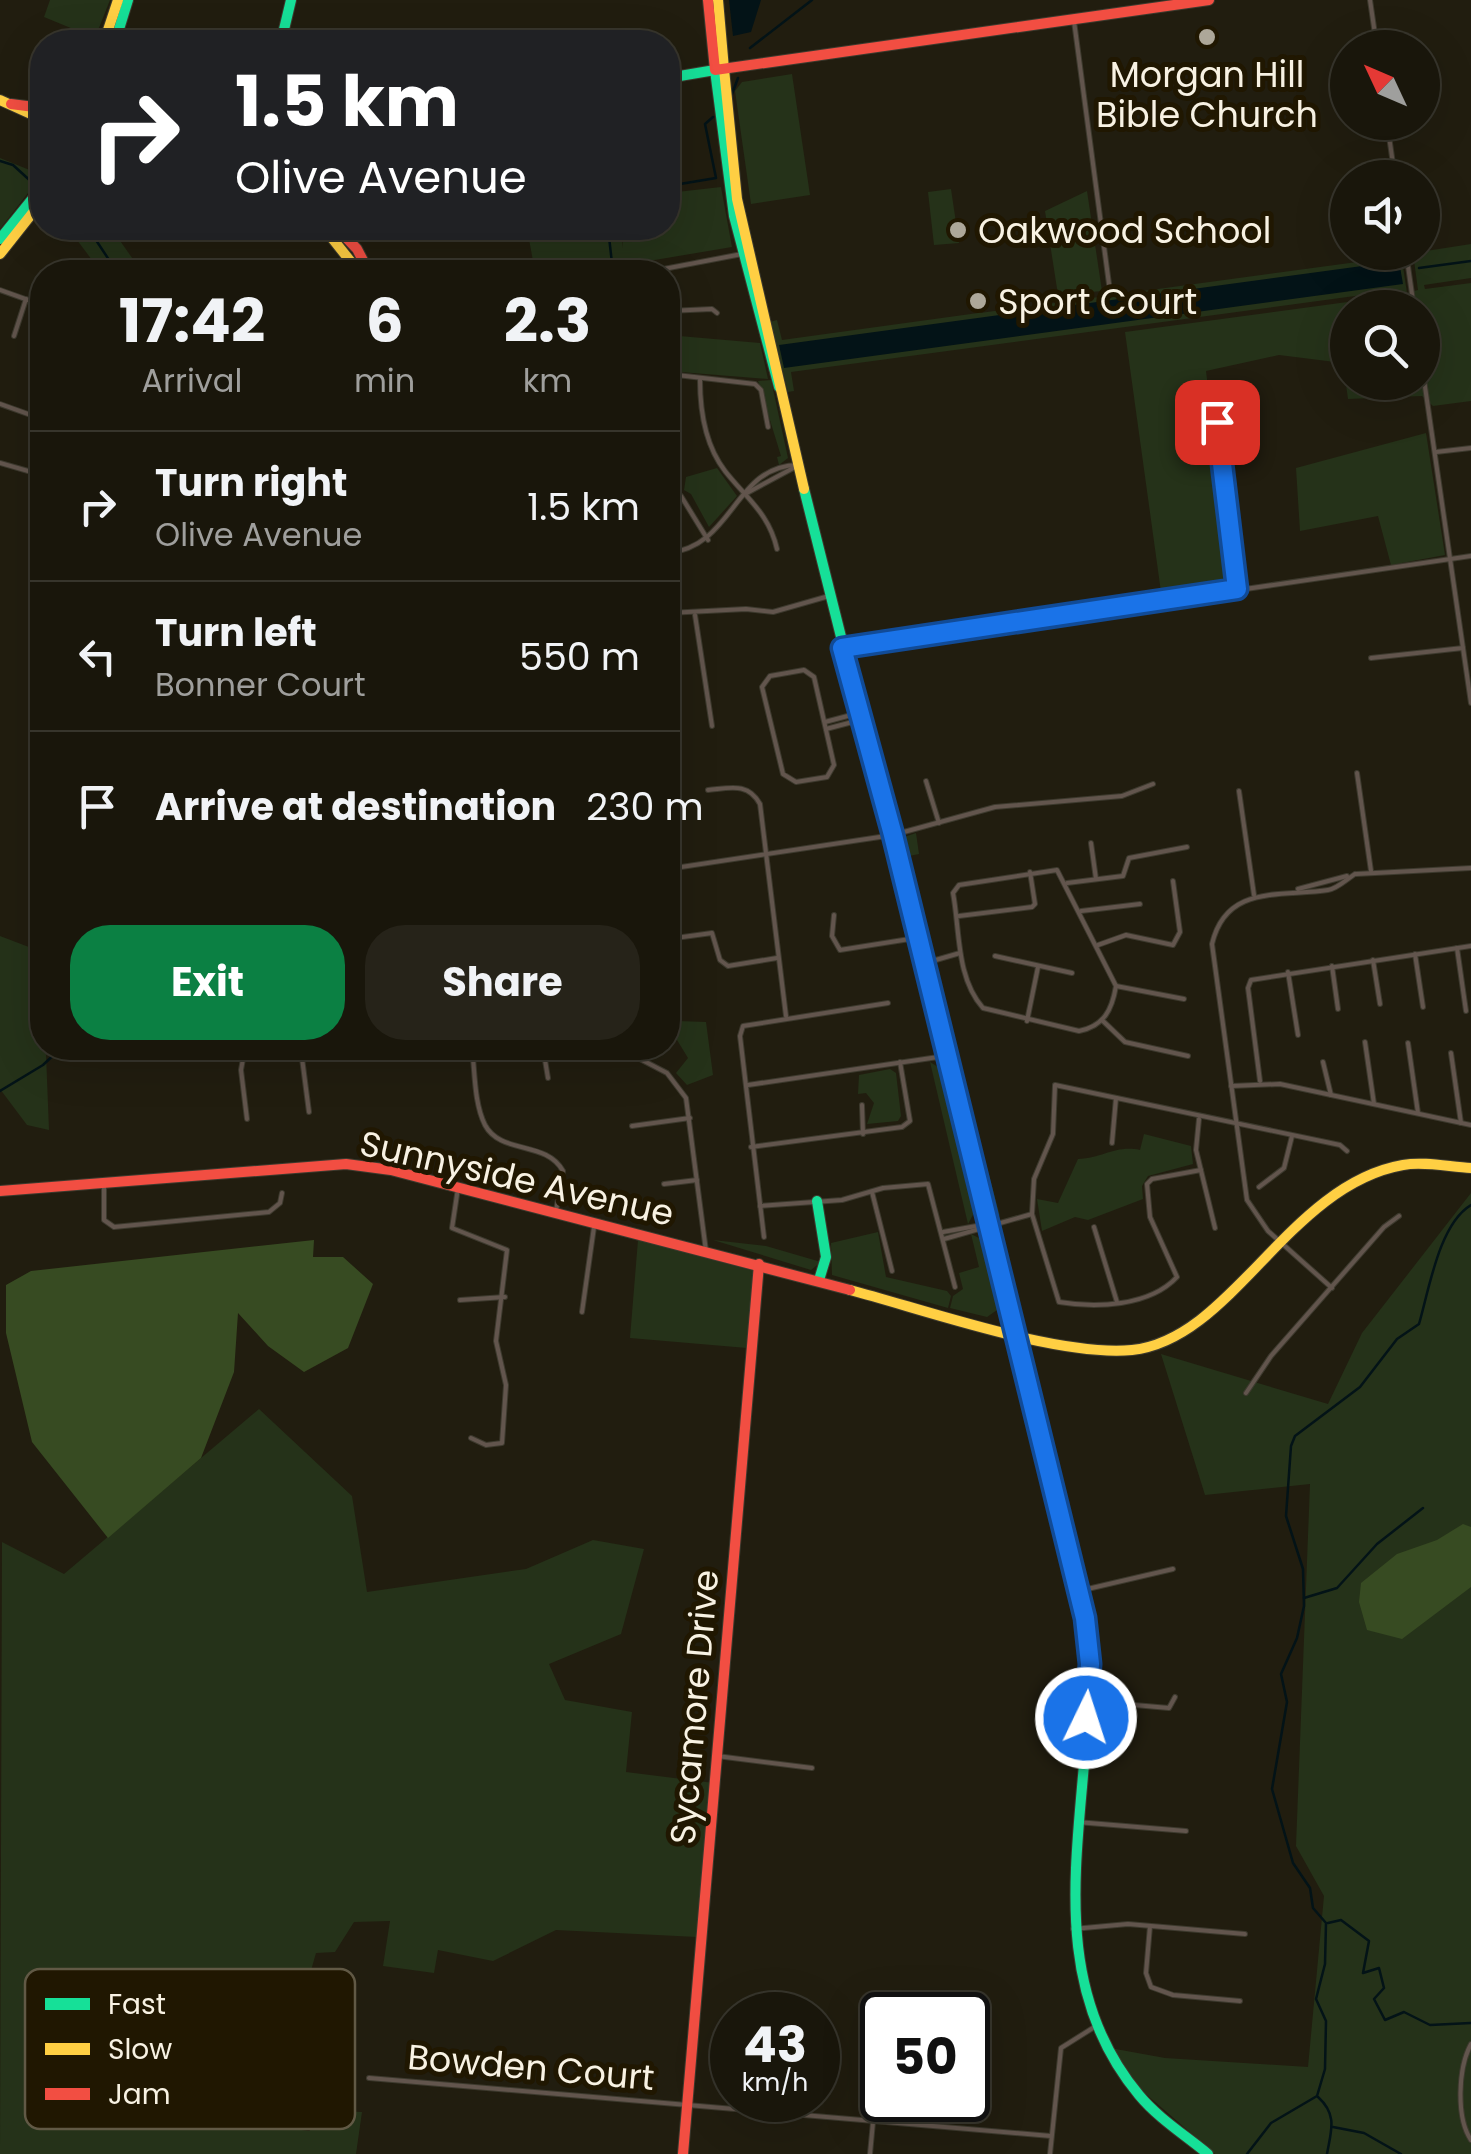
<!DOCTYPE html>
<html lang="en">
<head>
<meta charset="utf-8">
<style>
  :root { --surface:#19160b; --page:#262319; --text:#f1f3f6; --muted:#9f9f9d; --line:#37352c; --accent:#0b8043 }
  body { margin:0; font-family:Poppins,sans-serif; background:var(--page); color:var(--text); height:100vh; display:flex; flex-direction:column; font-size:38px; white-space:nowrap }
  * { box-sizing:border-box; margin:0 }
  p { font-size:32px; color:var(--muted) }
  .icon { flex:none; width:55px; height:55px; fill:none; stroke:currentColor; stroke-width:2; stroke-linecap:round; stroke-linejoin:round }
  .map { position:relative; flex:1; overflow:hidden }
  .sheet { position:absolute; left:30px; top:260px; width:650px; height:800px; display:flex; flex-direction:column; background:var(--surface); border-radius:40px; box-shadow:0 10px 40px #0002,0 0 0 2px var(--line) }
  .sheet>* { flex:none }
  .hud { position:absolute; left:30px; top:30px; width:650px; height:210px; border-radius:40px; box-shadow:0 10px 40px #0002,0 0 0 2px var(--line); background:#202124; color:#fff; overflow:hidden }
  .needle { width:65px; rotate:314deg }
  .controls { position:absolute; left:1330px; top:30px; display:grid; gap:20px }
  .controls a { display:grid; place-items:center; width:110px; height:110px; border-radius:50%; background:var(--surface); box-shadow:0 10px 40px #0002,0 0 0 2px var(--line); font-size:50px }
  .speed { position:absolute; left:710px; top:1992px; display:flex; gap:20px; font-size:50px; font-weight:700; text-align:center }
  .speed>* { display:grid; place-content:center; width:130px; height:130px; border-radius:50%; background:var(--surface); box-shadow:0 10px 40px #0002,0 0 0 2px var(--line); line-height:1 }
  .speed small { font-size:25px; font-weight:400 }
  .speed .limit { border:5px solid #111; border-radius:15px; background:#fff; color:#111 }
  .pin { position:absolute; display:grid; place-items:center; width:85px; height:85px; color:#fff; margin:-42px; border-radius:20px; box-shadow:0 5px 15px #0006 }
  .me { position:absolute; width:110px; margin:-55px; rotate:4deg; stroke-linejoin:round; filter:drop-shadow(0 0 8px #0008) }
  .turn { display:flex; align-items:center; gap:35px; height:210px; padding:0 40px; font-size:45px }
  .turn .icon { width:130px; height:130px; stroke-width:2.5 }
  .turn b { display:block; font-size:70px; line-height:85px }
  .eta { display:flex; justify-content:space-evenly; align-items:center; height:170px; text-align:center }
  .eta b { font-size:60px; font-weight:700; line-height:70px }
  .button { display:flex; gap:20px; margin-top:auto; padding:20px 40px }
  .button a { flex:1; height:115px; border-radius:40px; background:var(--accent); color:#fff; font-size:40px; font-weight:700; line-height:115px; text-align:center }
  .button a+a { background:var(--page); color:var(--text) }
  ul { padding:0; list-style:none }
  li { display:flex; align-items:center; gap:30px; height:150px; padding:0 40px; border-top:2px solid var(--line) }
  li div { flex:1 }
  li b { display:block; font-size:38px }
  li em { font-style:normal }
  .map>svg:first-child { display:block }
  .green { fill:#253219; fill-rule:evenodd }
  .forest { fill:#374b22 }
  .water { fill:#031317 }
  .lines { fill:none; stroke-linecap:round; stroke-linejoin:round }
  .stream { stroke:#031317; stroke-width:2.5 }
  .street-casing { stroke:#3d3a2e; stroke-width:6 }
  .fast-casing { stroke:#3d3a2e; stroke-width:12 }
  .slow-casing { stroke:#3d3a2e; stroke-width:12 }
  .jam-casing { stroke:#3d3a2e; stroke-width:12 }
  .street { stroke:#62554d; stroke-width:4 }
  .fast { stroke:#16e098; stroke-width:10 }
  .slow { stroke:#ffcf43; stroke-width:10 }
  .jam { stroke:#f24e42; stroke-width:10 }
  .route-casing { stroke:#114b97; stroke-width:25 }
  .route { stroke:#1a73e8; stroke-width:18 }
  .poi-dot { fill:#ada799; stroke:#201701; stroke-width:4 }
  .labels { text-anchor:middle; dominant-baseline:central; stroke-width:10; stroke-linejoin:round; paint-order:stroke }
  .poi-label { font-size:35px; fill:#f8f2e3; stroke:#201701; text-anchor:start }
  .street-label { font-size:35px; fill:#f8f2e3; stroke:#201701 }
  .key { fill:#201701; stroke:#615945; stroke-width:2.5 }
  .key-label { font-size:28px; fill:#f8f2e3 }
</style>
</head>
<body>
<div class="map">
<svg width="1471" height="2154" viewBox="0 0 1471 2154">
  <rect width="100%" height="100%" fill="#211d0f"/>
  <g class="green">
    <path d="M50,0H110L95,38L44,17Z"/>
    <path d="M792,74L810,195L751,204L735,91L742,82Z"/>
    <path d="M0,158L42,175L0,229Z"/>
    <path d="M721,187L732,247L625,265V272H535L527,228H620L623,248L622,228H668V193Z"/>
    <path d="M951,189L959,243L934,245L928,192Z"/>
    <path d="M1087,191L1102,291L1058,295L1045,211Z"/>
    <path d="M68,228H111L142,272H101Z"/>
    <path d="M1471,244V278L1424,285L1425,289L1471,283V401L1433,406L1422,396L1348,399L1343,363L1279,355L1206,371L1232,583L1161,592L1125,332L1399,295V290L791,372L794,391L788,392L770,322L777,320L782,340L978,313L968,298L977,290L989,304L980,313L1394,257V252L1401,253L1407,293L1418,290L1413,253ZM1348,308H1422V382H1348Z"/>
    <path d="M668,335L760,343L768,379L668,371Z"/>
    <path d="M771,380L788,458L779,465L777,457L781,456L758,381Z"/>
    <path d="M1426,433L1445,555L1391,565L1378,516L1300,531L1296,468Z"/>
    <path d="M717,468L737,496L709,527L691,494L684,490L686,477Z"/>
    <path d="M916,833L919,854L909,856L933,956L928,952L901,845L904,837Z"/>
    <path d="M0,936L42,952L49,1130L27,1125L0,1089Z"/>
    <path d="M934,968L1000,1216L995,1211Z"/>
    <path d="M678,1021L706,1022L713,1075L687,1085L676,1073L688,1058L674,1035Z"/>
    <path d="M930,1062L938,1067L974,1213L968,1224Z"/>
    <path d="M890,1069L896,1073L901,1116L898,1121L867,1124L874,1103L866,1093L858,1094L859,1075Z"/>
    <path d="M1144,1134L1191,1146L1193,1164L1148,1176L1142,1186L1143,1199L1088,1220L1075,1217L1042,1231L1037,1199L1058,1203L1078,1159C1104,1158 1115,1145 1140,1150Z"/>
    <path d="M1471,1193V2154H1215L1132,2082L1110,2048L1165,2058L1308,2067L1324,1896L1296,1846L1310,1484L1205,1495L1161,1354L1328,1404L1362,1333Z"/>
    <path d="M878,1232L886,1277L947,1291L951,1296L948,1308L832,1275L831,1243Z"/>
    <path d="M971,1234L981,1239L996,1301L997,1310L987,1317L950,1308L953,1296L963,1289L959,1273L979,1267Z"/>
    <path d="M638,1240L754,1271L747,1348L630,1338Z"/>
    <path d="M713,1240L766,1246L821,1262L811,1270Z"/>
    <path d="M259,1409L352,1496L367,1592L526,1569L593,1540L644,1549L621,1634L549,1664L565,1700L632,1712L626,1772L714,1783L697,1937L556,1930L493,1961L438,1950L434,1973L383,1966L390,1921L354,1922L335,1952L316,1953L310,1974L331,1984L333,2030L353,2035L339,2077L317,2069L304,2098L231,2090L227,2120L309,2131L335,2111L362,2112L356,2154H0L2,1542L64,1574Z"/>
  </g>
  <g class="forest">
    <path d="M314,1240L313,1257H343L373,1284L348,1348L304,1372L268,1346L238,1313L234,1372L201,1458L108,1538L32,1442L6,1333V1285L31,1271Z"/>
    <path d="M1463,1524L1471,1527V1587L1402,1639L1367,1630L1359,1602L1361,1583L1397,1554L1437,1540Z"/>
  </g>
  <g class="water">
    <path d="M761,0L751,32L733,36L729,0Z"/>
    <path d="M1399,261L1403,284L784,368L779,345Z"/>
  </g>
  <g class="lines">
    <g class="stream">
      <path d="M750,48L812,0"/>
      <path d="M732,94L738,78"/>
      <path d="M0,161L13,165L36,186"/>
      <path d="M668,186L716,178L705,124L713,117"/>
      <path d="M88,228L117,272"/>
      <path d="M608,228L613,272"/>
      <path d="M1419,268L1471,261"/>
      <path d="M0,1091L43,1065L61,1048"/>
      <path d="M1304,1598L1337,1588L1377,1544L1423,1508"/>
      <path d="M1328,1923L1341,1920L1369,1941L1363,1973L1379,1968L1384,1988L1374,1999L1385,2020L1404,2012L1430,2025L1471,2023"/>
      <path d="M1318,2097C1338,2115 1331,2131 1327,2154"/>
      <path d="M1333,2127L1364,2133L1401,2154"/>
      <path d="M1247,2154L1271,2123L1317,2096L1325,2069L1326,2021L1316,1999L1325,1964L1326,1923L1313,1908L1310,1888L1293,1863L1272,1789L1287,1702L1281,1674L1297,1638L1304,1606L1303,1569L1286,1516L1291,1446L1295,1436L1360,1387L1397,1339L1419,1324C1429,1290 1439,1224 1471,1205"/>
    </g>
    <defs>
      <g id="street">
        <path d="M1370,0L1377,48"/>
        <path d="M1074,21L1109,284"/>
        <path d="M1387,122L1395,178"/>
        <path d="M1406,252L1414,308"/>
        <path d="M648,272L742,254"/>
        <path d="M0,290L42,305"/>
        <path d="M668,311L712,309L717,313"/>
        <path d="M14,336L26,299"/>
        <path d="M1422,366L1471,703"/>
        <path d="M668,374L755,384L761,390L768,427"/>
        <path d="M700,380C700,411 705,445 725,471C746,498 769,513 777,549"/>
        <path d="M0,404L42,419"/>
        <path d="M1217,422L1237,589"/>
        <path d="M1436,452L1471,448"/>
        <path d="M0,463L42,475"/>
        <path d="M745,494L797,466"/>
        <path d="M668,497L681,496L708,540"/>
        <path d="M668,553C735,546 733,466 798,465"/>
        <path d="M668,613L746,609L773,612L829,596"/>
        <path d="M695,615L712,726"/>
        <path d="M842,648L1471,556"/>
        <path d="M1371,658L1463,648"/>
        <path d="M804,670L814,677L834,765L827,777L796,782L783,774L762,687L770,676Z"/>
        <path d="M825,722L859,713"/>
        <path d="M826,729L860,720"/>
        <path d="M1357,773L1371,871"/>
        <path d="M926,781L939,823"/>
        <path d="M708,790C730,788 748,782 760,804L786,1016"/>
        <path d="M1239,791L1254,895"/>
        <path d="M1091,843L1096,879"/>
        <path d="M668,869L893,835L995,807L1122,796L1153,784"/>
        <path d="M1057,870L1116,986C1112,1010 1104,1026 1079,1031L983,1008C956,978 960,930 953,893L959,885Z"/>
        <path d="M1356,874L1471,868"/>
        <path d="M1067,883L1123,876L1129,858L1187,847"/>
        <path d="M1298,889L1347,876"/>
        <path d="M1081,911L1140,904"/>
        <path d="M834,915L832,936L840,950L916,938"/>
        <path d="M959,916L1032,907L1035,904L1030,872"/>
        <path d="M668,939L712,933L720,960L728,966L777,958"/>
        <path d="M1098,945L1126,935L1173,945L1180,932L1173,881"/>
        <path d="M1457,948L1466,1011"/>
        <path d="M1415,954L1423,1007"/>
        <path d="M668,956L671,1003"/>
        <path d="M995,956L1072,973"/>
        <path d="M1373,960L1380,1004"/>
        <path d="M922,964L960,953"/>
        <path d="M1332,966L1338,1009"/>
        <path d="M1288,972L1298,1035"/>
        <path d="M1116,986L1184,999"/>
        <path d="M1027,1021L1038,967"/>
        <path d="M1103,1021L1125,1042L1188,1056"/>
        <path d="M1365,1042L1374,1104"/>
        <path d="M1408,1043L1418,1113"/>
        <path d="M245,1048L241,1070L247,1119"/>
        <path d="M271,1048L302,1057L329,1048"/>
        <path d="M472,1048C475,1072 474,1103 485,1125C501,1155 546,1140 563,1171L556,1211"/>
        <path d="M543,1048L548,1078"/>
        <path d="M619,1048L667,1073L686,1098L706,1251"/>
        <path d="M1451,1053L1461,1123"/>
        <path d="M302,1058L309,1112"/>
        <path d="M614,1058L621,1049"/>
        <path d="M1323,1062L1331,1095"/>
        <path d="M1260,1081L1248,988L1251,980L1471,946"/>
        <path d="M748,1085L945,1056"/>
        <path d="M1231,1086L1280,1084L1471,1125"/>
        <path d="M862,1105L863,1134"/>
        <path d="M1199,1119L1196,1150L1215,1228"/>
        <path d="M632,1126L690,1118"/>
        <path d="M1112,1143L1116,1098"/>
        <path d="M751,1147L902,1127L910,1121L900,1062"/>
        <path d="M664,1184L697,1180"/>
        <path d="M104,1186V1220L114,1227L269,1212L280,1203L282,1193"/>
        <path d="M1259,1187L1284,1168L1292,1136"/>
        <path d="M458,1188L452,1228L507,1250L496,1341L506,1385L502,1443L486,1445L471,1438"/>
        <path d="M872,1192L892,1271"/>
        <path d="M760,1206L842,1200L883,1188L928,1184L955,1287"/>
        <path d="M1032,1214L1059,1302C1095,1308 1149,1307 1177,1277L1150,1217L1147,1184L1152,1179L1201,1170"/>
        <path d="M1094,1227L1117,1302"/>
        <path d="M943,1232L982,1225"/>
        <path d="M764,1237L740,1036L743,1026L888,1003"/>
        <path d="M944,1239L1032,1214L1034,1179L1053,1134L1055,1085L1340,1145L1347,1151"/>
        <path d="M1332,1288L1268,1231L1247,1200L1212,944C1226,884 1281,897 1328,890C1337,889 1347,879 1355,874"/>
        <path d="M460,1300L505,1297"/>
        <path d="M582,1312L594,1227"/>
        <path d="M1246,1393L1271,1356L1384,1227L1399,1216"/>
        <path d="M1079,1591L1173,1569"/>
        <path d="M1088,1701L1169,1708L1175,1697"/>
        <path d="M717,1756L812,1768"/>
        <path d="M1077,1822L1186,1831"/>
        <path d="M1150,1926L1146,1973L1151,1987L1173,1995L1240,2001"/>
        <path d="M1073,1929L1128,1924L1245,1934"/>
        <path d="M1471,2044C1458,2068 1456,2118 1471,2140"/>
        <path d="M369,2078L1051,2136"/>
        <path d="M870,2154L873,2122"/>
        <path d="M1050,2154L1061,2048L1096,2026"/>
      </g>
      <g id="fast">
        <path d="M115,42L128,0"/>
        <path d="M281,42L291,0"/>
        <path d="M668,78L715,70L734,216L779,387"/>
        <path d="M0,239L42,187"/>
        <path d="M804,489L920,952"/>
        <path d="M817,1201L826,1257L819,1280"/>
        <path d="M1027,1383C1040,1437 1053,1491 1067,1545C1075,1579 1086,1613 1088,1649C1096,1801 1030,1964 1139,2095C1158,2118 1185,2135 1208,2154"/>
      </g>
      <g id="slow">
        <path d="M718,0L724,69"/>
        <path d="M104,42L118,0"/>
        <path d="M724,69L737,199L804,489"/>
        <path d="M0,100L42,119"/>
        <path d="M324,228L359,272"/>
        <path d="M0,254L42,201"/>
        <path d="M850,1290C926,1310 1058,1357 1132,1350C1232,1340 1288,1185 1403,1165C1424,1161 1450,1167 1471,1168"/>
      </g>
      <g id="jam">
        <path d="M708,0L715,70L1209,0"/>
        <path d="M11,104L42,108"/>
        <path d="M337,228L357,249L369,272"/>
        <path d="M920,952L1027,1383"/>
        <path d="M0,1191L346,1164L391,1170L850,1290"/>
        <path d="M683,2154L759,1264"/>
      </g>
    </defs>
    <use href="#street" class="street-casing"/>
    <use href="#fast" class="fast-casing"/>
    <use href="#slow" class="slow-casing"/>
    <use href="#jam" class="jam-casing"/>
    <use href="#street" class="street"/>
    <use href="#fast" class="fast"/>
    <use href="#slow" class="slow"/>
    <use href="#jam" class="jam"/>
  </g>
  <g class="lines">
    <defs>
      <path id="route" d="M1086,1718L1090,1664L1085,1618L893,835L842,648L1237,589L1217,422"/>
    </defs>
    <use href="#route" class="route-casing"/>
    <use href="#route" class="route"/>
  </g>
  <g class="poi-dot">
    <circle cx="1207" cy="37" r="10"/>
    <circle cx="958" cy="230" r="10"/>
    <circle cx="978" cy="301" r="10"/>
  </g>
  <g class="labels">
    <g class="poi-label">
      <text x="1207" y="74" text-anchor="middle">Morgan Hill<tspan x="1207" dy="40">Bible Church</tspan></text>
      <text x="978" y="230">Oakwood School</text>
      <text x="998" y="301">Sport Court</text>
    </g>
    <g class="street-label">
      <text transform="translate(517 1178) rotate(13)">Sunnyside Avenue</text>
      <text transform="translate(694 1707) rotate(-85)">Sycamore Drive</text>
      <text transform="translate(531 2067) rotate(5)">Bowden Court</text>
    </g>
  </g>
  <rect x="25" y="1969" width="330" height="160" rx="15" class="key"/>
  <rect x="45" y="1998" width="45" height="12" fill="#16e098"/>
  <rect x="45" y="2043" width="45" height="12" fill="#ffcf43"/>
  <rect x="45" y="2088" width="45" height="12" fill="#f24e42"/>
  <g class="key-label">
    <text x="108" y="2014">Fast</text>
    <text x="108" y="2059">Slow</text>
    <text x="108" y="2104">Jam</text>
  </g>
</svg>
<div class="controls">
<a><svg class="needle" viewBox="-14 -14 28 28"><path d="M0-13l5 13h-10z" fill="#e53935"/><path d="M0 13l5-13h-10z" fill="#9f9f9d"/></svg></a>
<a><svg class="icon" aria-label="sound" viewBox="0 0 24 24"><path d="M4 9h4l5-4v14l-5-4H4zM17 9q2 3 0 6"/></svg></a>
<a><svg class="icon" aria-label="search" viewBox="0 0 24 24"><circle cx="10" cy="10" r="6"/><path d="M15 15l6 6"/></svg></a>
</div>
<div class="speed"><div>43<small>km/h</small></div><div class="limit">50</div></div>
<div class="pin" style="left:1217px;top:422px;background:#d93025"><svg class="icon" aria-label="arrive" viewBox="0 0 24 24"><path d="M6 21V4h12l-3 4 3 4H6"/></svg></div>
<svg class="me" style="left:1086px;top:1718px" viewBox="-20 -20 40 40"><circle r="17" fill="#1a73e8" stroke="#fff" stroke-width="3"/><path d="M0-11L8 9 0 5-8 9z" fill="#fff"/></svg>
<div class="hud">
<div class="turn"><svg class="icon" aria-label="right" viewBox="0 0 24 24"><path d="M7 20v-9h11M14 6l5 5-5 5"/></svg><div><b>1.5 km</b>Olive Avenue</div></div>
</div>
<section class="sheet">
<div class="eta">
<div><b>17:42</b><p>Arrival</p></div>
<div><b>6</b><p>min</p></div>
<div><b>2.3</b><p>km</p></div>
</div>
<ul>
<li><svg class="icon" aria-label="right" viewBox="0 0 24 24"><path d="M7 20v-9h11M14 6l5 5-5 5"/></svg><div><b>Turn right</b><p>Olive Avenue</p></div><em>1.5 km</em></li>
<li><svg class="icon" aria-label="left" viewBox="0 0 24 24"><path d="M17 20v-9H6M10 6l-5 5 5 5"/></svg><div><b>Turn left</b><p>Bonner Court</p></div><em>550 m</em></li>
<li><svg class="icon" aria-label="arrive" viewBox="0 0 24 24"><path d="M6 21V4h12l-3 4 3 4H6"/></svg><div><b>Arrive at destination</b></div><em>230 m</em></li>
</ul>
<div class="button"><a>Exit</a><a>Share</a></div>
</section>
</div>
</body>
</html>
